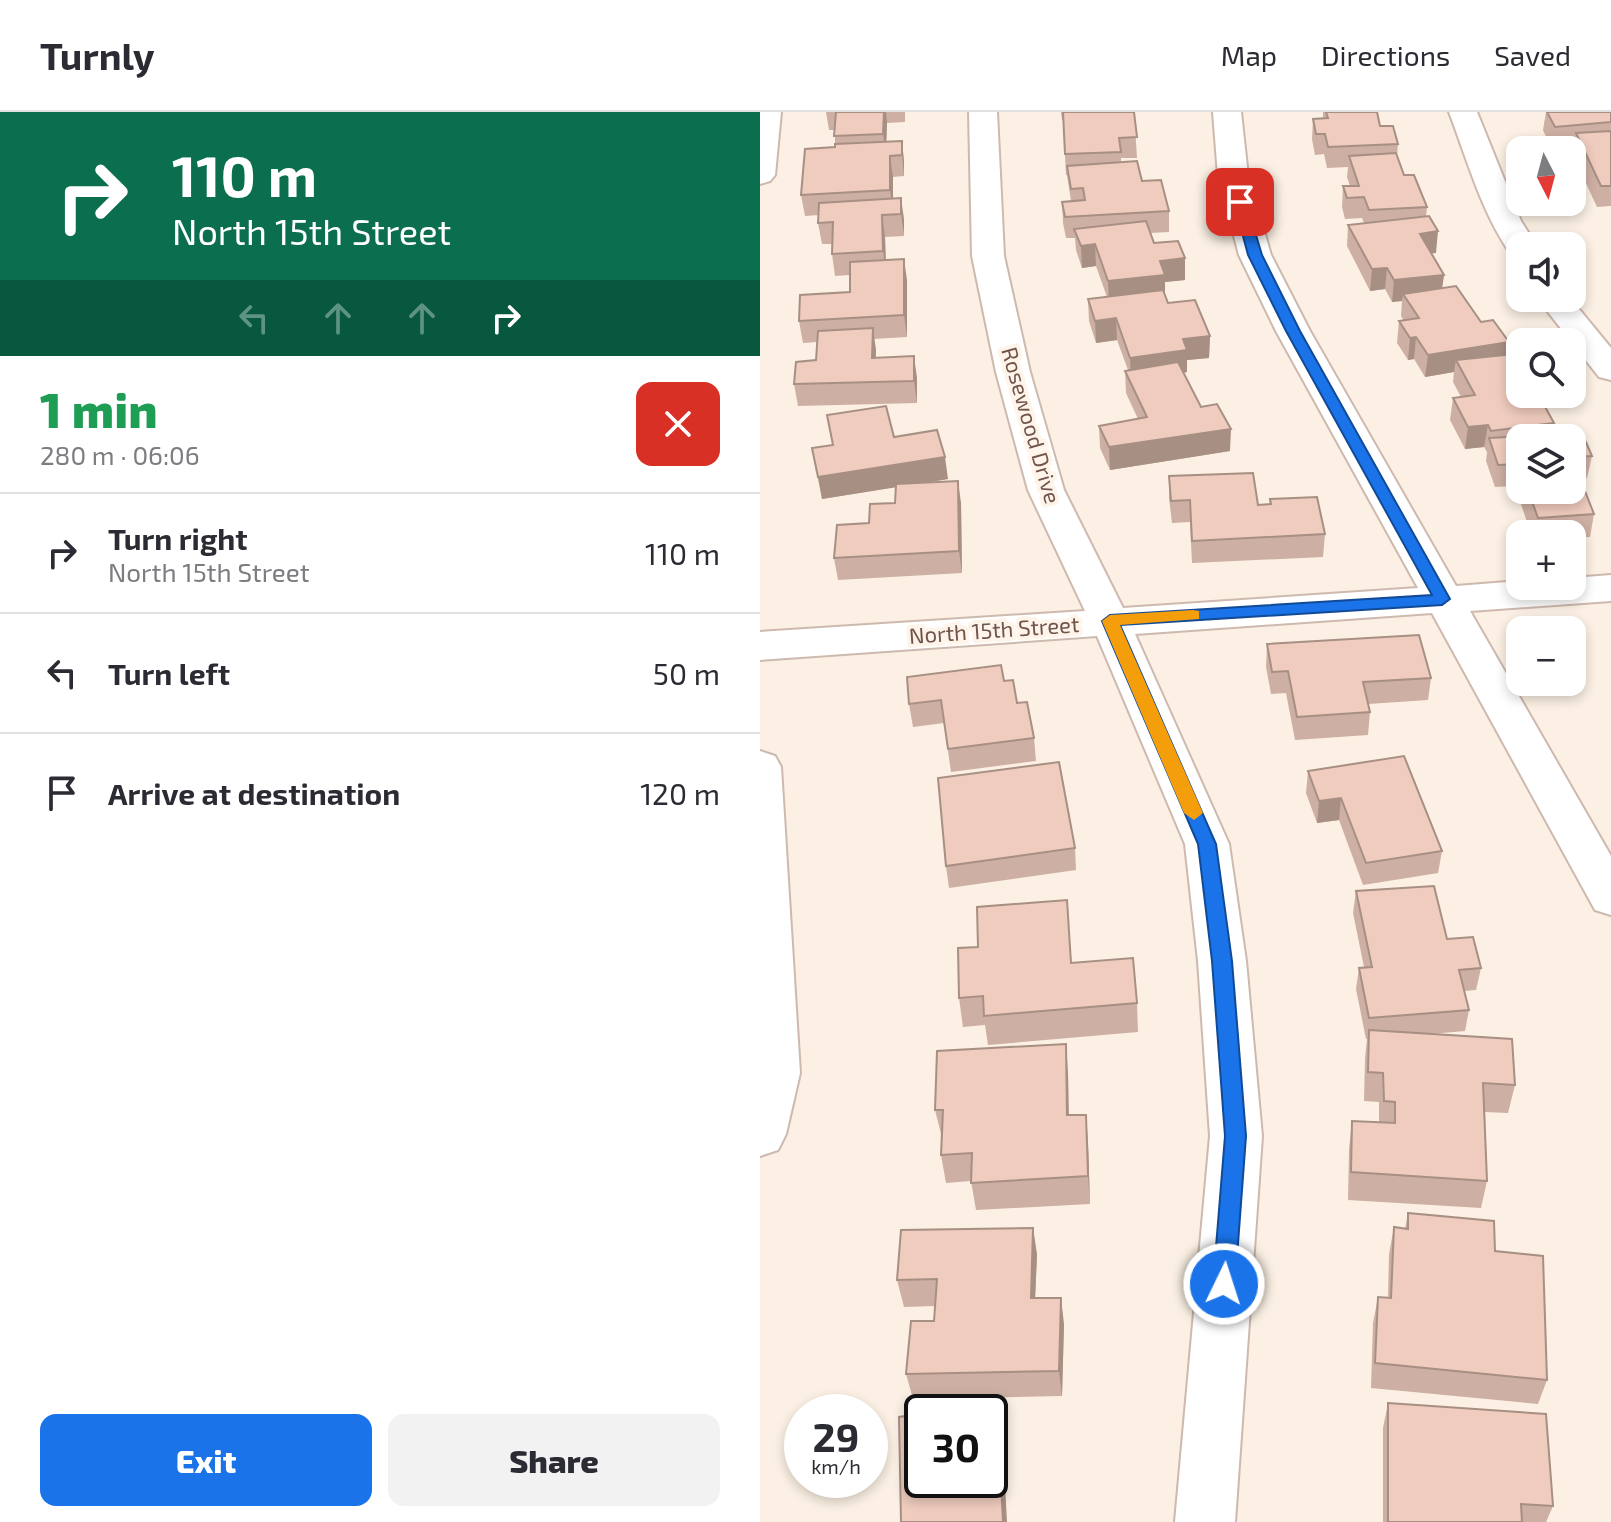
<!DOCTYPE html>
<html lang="en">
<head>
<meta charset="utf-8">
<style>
  :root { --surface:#fff; --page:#f2f2f3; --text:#2b2b33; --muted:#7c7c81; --line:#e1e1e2; --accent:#1a73e8 }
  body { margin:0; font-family:"Exo 2",sans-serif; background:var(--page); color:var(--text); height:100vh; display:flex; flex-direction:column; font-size:30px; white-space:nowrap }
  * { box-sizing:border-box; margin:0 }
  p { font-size:26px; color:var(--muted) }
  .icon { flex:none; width:44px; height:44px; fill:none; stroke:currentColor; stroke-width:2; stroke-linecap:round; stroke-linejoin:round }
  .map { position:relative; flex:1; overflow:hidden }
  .details { display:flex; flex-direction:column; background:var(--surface); width:760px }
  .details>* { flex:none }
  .guide { background:#0b6e4f; color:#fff; overflow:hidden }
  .needle { width:52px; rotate:174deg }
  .tools { position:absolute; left:746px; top:24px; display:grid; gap:16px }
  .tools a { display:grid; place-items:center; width:80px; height:80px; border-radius:16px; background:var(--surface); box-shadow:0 4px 12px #0003; font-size:40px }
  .speed { position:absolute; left:24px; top:1282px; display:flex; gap:16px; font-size:40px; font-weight:700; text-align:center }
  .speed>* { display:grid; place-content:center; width:104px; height:104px; border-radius:50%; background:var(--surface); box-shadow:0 4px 12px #0003; line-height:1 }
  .speed small { font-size:20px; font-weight:400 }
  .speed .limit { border:4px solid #111; border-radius:12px; background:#fff; color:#111 }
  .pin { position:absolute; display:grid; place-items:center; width:68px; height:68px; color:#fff; margin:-34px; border-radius:16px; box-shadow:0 4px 12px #0006 }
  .me { position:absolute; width:88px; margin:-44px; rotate:4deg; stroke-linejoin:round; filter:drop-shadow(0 0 6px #0008) }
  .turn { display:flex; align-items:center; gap:28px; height:168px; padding:0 40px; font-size:36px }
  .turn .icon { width:104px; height:104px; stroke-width:2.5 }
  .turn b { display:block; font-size:56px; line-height:68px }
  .lanes { display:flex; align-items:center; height:76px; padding:0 40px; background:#0003; justify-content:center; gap:40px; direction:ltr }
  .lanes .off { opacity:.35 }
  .round { display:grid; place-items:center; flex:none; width:84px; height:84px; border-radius:16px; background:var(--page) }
  .overview { display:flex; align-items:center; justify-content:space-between; height:136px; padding:0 40px }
  h1 { font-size:48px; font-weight:800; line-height:60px; color:#1e9e55 }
  .primary-button { display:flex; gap:16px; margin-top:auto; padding:16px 40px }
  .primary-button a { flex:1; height:92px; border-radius:16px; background:var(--accent); color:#fff; font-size:32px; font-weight:800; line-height:92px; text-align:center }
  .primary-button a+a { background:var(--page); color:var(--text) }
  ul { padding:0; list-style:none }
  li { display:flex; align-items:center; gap:24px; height:120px; padding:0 40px; border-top:2px solid var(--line) }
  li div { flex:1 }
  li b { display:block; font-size:30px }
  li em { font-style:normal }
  header { display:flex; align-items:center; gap:48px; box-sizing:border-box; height:112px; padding:0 40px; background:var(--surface); border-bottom:2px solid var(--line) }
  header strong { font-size:38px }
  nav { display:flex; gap:44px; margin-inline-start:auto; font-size:28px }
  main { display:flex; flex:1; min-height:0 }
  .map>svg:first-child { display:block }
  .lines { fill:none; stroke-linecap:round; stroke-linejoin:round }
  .minor-casing { stroke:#ceb9ae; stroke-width:4 }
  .minor { fill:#fff; fill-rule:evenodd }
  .wall { fill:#ceafa3; fill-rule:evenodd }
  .shaded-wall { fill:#a78f84 }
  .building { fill:#efccbd; stroke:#a78f84; stroke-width:2 }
  .route { fill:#1a73e8; stroke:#114b97; stroke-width:2 }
  .slow { fill:#f59e0b }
  .labels { text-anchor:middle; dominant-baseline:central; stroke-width:8; stroke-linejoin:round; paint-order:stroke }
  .street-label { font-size:22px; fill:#71554b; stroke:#fef4e9 }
</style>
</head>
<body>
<header>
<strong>Turnly</strong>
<nav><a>Map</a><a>Directions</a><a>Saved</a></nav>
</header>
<main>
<section class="details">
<div class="guide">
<div class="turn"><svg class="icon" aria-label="right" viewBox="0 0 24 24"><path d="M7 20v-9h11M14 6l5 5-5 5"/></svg><div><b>110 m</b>North 15th Street</div></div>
<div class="lanes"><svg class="icon off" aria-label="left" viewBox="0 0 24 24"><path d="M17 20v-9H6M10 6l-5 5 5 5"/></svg><svg class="icon off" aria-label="ahead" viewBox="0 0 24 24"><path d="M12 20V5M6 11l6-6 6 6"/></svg><svg class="icon off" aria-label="ahead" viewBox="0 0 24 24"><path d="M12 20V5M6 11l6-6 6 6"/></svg><svg class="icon" aria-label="right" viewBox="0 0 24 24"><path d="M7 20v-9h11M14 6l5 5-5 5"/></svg></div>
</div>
<div class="overview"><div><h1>1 min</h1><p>280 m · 06:06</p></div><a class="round" style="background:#d93025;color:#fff"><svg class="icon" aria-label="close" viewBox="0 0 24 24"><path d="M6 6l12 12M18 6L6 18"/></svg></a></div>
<ul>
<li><svg class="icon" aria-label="right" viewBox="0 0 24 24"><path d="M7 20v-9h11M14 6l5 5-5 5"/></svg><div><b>Turn right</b><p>North 15th Street</p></div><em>110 m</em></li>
<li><svg class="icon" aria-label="left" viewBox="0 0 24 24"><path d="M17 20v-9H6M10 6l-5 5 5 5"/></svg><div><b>Turn left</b></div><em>50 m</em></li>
<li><svg class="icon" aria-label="arrive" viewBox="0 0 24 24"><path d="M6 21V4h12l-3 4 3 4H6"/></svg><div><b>Arrive at destination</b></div><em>120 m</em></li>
</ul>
<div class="primary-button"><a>Exit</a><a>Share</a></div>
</section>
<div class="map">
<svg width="851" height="1410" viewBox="0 0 851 1410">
  <rect width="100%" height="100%" fill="#fbf0e3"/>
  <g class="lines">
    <defs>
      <g id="minor">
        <path d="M0,0H21L15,63L10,69L0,72Z"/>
        <path d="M209,0H237L244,144L270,260L304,378L363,496L658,476L516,219L479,143L458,64L453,0H481L488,64L511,143L550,219L696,474L760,469V474H812V466L851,463V489L710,499L851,744V803L835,798L672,501L375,522L469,732L486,849L502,1024L475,1410H415L450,1024L438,849L425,732L337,524L0,548V520L325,499L268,378L236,260L212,144Z"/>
        <path d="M689,0H717L761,109L777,134H760V143L750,141C721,99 707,47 689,0Z"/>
        <path d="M777,186H810L851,236V268L839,265Z"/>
        <path d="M0,639L15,644L21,655L40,961L26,1022L18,1038L0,1044Z"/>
      </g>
    </defs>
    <use href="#minor" class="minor-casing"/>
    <use href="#minor" class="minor"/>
  </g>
  <g class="wall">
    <path d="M66,0H145V10L127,11L126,30L142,29L144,50V64L133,65V86H141L144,124L125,125L126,148L147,168V225L114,227L116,246L157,266V291L38,294L34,272L56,248L57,230L43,231L39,209L90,180V163L75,164L72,142V132H62L58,111L59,103L45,104L41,83L75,35V18H69Z"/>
    <path d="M301,0H374L377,46H361V50L382,69L409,99V120L390,121L394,131L425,168L405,170V184L408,191L450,224L449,246L427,248V260L424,261L441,295L470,339L350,358L340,336L339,314L378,307L366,281L365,259L368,258L357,228L336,231L329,209L328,187L347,185L336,154L322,156L316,138L315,126H306L303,111L302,90L311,89L307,63H306L303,8H302Z"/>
    <path d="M563,0H617L620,14L638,32L637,43L644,63L667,95L666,104L676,141H671L684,163L682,176L721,210L747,242L794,311L792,323L832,344L827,366L820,367L834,402L830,425L812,426V422H771L755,374L735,375L726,349L727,340L724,335L705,337L690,308L693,286L701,285L693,270L694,260L665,265L654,247L648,248L637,231L639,209H644L641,204L642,189L632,190L625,177L610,179L587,134L588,113L604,111L602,106L585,107L582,95L583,74H590L587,65L588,55L567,56L564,42L555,43L552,27L553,7L563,6ZM760,326L812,378H760Z"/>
    <path d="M786,0H851V94L837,95L812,41L814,34L791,36L783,18Z"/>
    <path d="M67,303L134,325L188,367L166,371L201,391L202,461L78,468L74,446L109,411L135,391V375L62,387L52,336L73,333Z"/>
    <path d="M409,364L498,393L509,392L510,387L565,422L563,445L432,451L430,410L412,411L409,386Z"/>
    <path d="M507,532L671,566L668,588L608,592L610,600L608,623L535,628L526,581L511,582L506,555Z"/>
    <path d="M244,569L257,591L274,626L276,649L191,660L184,611L153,615L149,592Z"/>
    <path d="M548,659L682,739L678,761L603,773L579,708L557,711L546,681Z"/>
    <path d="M315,736L316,758L189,776L186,754Z"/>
    <path d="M596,779L687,827L721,856L716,878L704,879L709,898L705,919L671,922L755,973L748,1001L725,1000L727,1069L721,1096L588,1088L589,1037L592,1009L619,1010V990L604,989L605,947L607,927H606L596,877L599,856L604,855L593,801Z"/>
    <path d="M218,835L311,851L377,891L378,920L228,933L225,913L203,915L199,886Z"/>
    <path d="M308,961L309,1003L328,1031L330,1092L216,1098L211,1069L186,1071L181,1043L182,1026L175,998Z"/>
    <path d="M648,1101L735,1139L787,1268L778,1292L611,1276L613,1211L618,1185L628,1186L629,1142L634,1115L645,1117Z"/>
    <path d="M273,1116L277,1143L275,1186L304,1212L302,1284L153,1287L146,1262L174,1209L175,1194L144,1195L137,1168Z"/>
    <path d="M628,1291L793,1394L786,1410H623V1316Z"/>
  </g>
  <g class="shaded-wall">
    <path d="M124,0H126L127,11L126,43L123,22Z"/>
    <path d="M142,29L144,50V64L142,43Z"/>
    <path d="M130,44L133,65V99L130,78Z"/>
    <path d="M141,86L144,107V124L141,102Z"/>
    <path d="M122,103L125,125L126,161L123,139Z"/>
    <path d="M678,119L676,141L658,143L660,122Z"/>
    <path d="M335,132L336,154L322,156L321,134Z"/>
    <path d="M425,146V168L405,170V184L349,191L348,169L400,149Z"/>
    <path d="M144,147L147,168V225L144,203Z"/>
    <path d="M627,156L625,177L610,179L612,157Z"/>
    <path d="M684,163L681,184L643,182L642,189L632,190L634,168Z"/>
    <path d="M356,206L357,228L336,231L335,209Z"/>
    <path d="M113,216L116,238L115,268L112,246Z"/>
    <path d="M450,224L449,246L427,248V260L371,268L370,246L423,227Z"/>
    <path d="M656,225L654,247L648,248L650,226Z"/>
    <path d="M749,230L745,252L696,248L694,260L665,265L668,243Z"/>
    <path d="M154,244L157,266V291L154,269Z"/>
    <path d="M728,313L724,335L705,337L708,315Z"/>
    <path d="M471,317L470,339L350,358L349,335Z"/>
    <path d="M185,345L188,367L62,387L58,365Z"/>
    <path d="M198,369L201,391L202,461L199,439Z"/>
    <path d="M581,686L579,708L557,711L559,689Z"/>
    <path d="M306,932L308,961L309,1032L307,1003Z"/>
    <path d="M326,1003L328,1031L330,1092L328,1064Z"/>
    <path d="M273,1116L277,1143L274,1212L271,1186Z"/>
    <path d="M301,1186L304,1212L302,1284L299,1259Z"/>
    <path d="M237,1293L242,1317L247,1410H243Z"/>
  </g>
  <g class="building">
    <path d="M76,0H124L123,22L74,24Z"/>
    <path d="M303,0H374L377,25L359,26L361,40L305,42Z"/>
    <path d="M566,0H617L620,14H633L638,32L568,35L565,22H556L553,7L568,6Z"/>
    <path d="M787,0H851V10L795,15Z"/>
    <path d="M851,19V74H841L816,21Z"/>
    <path d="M142,29V43L130,44V78L41,83L45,37L75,35V32Z"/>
    <path d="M636,41L644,63H654L667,95L609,98L604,85L587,86L583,74H599L589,44Z"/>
    <path d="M377,49L382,69L401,68L409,99L305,105L302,90L325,88L323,76L311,77L307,54Z"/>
    <path d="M141,86V102L122,103L123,139L72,142L73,110L58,111L59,91Z"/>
    <path d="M669,104L678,119L660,122L684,163L634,168L627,156L612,157L588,113Z"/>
    <path d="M386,109L394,131L418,129L425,146L400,149L405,163L348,169L335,132L321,134L314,117Z"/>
    <path d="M144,147V203L39,209L40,183L90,180V150Z"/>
    <path d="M696,174L721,210L733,208L749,230L668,243L656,225L650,226L639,209L659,206L643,182Z"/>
    <path d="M403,178L408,191L435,188L450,224L423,227L427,238L370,246L356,206L335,209L328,187Z"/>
    <path d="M113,216L112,246L154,244V269L34,272L36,250L56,248L58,219Z"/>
    <path d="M754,242L760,251V282H778L794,311L731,319L728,313L708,315L693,286L715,283L696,248Z"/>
    <path d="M418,250L441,295L457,292L471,317L349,335L339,314L387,305L365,259Z"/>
    <path d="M126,294L134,325L177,318L185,345L58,365L52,336L73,333L67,303Z"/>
    <path d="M822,321L832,344L812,345V326H760V357L758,352L738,353L729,326Z"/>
    <path d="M812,346L834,402L778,406L768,378H812Z"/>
    <path d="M493,361L498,393L511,392L510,387L557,385L565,422L432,429L430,388L411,389L409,364Z"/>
    <path d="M198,369L199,439L74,446L77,413L109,411L110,392L135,391L136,372Z"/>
    <path d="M659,523L671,566L603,570L610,600L537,605L528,559L512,560L507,532Z"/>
    <path d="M241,553L244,569L253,568L257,591L267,590L274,626L188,637L181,588L149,592L147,565Z"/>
    <path d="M644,644L682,739L606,751L581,686L559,689L548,659Z"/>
    <path d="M299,650L315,736L186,754L178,666Z"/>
    <path d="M674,774L687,827L713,825L721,856L699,858L709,898L609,906L599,856L612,855L596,779Z"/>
    <path d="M307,788L311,851L373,846L377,891L224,904L223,884L199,886L198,836L218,835L217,795Z"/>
    <path d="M609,918L752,927L755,973L723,971L727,1069L591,1060L592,1009L635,1011V990L624,989L623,961L608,960Z"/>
    <path d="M306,932L307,1003H326L328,1064L211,1071L212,1041L181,1043L183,998H175L177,939Z"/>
    <path d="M648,1101L734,1109L735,1139L783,1144L787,1268L615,1251L618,1185L631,1186L634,1115L648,1117Z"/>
    <path d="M273,1116L271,1186H301L299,1259L146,1262L151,1209H174L177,1167L137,1168L141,1118Z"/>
    <path d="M628,1291L786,1302L793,1394L761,1392L762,1410H628Z"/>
    <path d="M237,1293L243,1410H141L139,1305L162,1302V1368H230V1300H179Z"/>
  </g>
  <path class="route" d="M480,87L486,90L502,143L540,219L690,487L682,493L360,513L456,732L472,849L486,1024L475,1172L472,1180L464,1183L456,1180L453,1172L465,1024L452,849L438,732L342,509L350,503L672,483L526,219L488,143L474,90Z"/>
  <path class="slow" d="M433,498L439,499V507L360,513L443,701L434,708L424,701L342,509L350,503Z"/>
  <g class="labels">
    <g class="street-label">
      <text transform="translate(272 313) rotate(74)">Rosewood Drive</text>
      <text transform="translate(234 517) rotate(-4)">North 15th Street</text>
    </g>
  </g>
</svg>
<div class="tools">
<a><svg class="needle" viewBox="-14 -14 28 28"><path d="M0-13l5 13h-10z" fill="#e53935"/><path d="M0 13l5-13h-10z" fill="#7c7c81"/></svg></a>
<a><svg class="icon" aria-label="sound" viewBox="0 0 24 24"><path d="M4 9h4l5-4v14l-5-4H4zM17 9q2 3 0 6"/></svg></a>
<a><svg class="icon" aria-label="search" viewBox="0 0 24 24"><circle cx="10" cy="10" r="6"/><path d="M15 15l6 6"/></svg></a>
<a><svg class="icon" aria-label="layers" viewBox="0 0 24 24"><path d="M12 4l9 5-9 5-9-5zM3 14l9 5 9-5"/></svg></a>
<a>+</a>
<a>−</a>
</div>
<div class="speed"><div>29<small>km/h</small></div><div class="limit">30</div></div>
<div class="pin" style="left:480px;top:90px;background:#d93025"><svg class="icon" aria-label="arrive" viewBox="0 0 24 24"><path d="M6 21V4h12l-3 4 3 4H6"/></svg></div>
<svg class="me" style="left:464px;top:1172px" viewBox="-20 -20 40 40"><circle r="17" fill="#1a73e8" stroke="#fff" stroke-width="3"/><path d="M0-11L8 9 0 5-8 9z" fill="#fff"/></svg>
</div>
</main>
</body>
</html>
